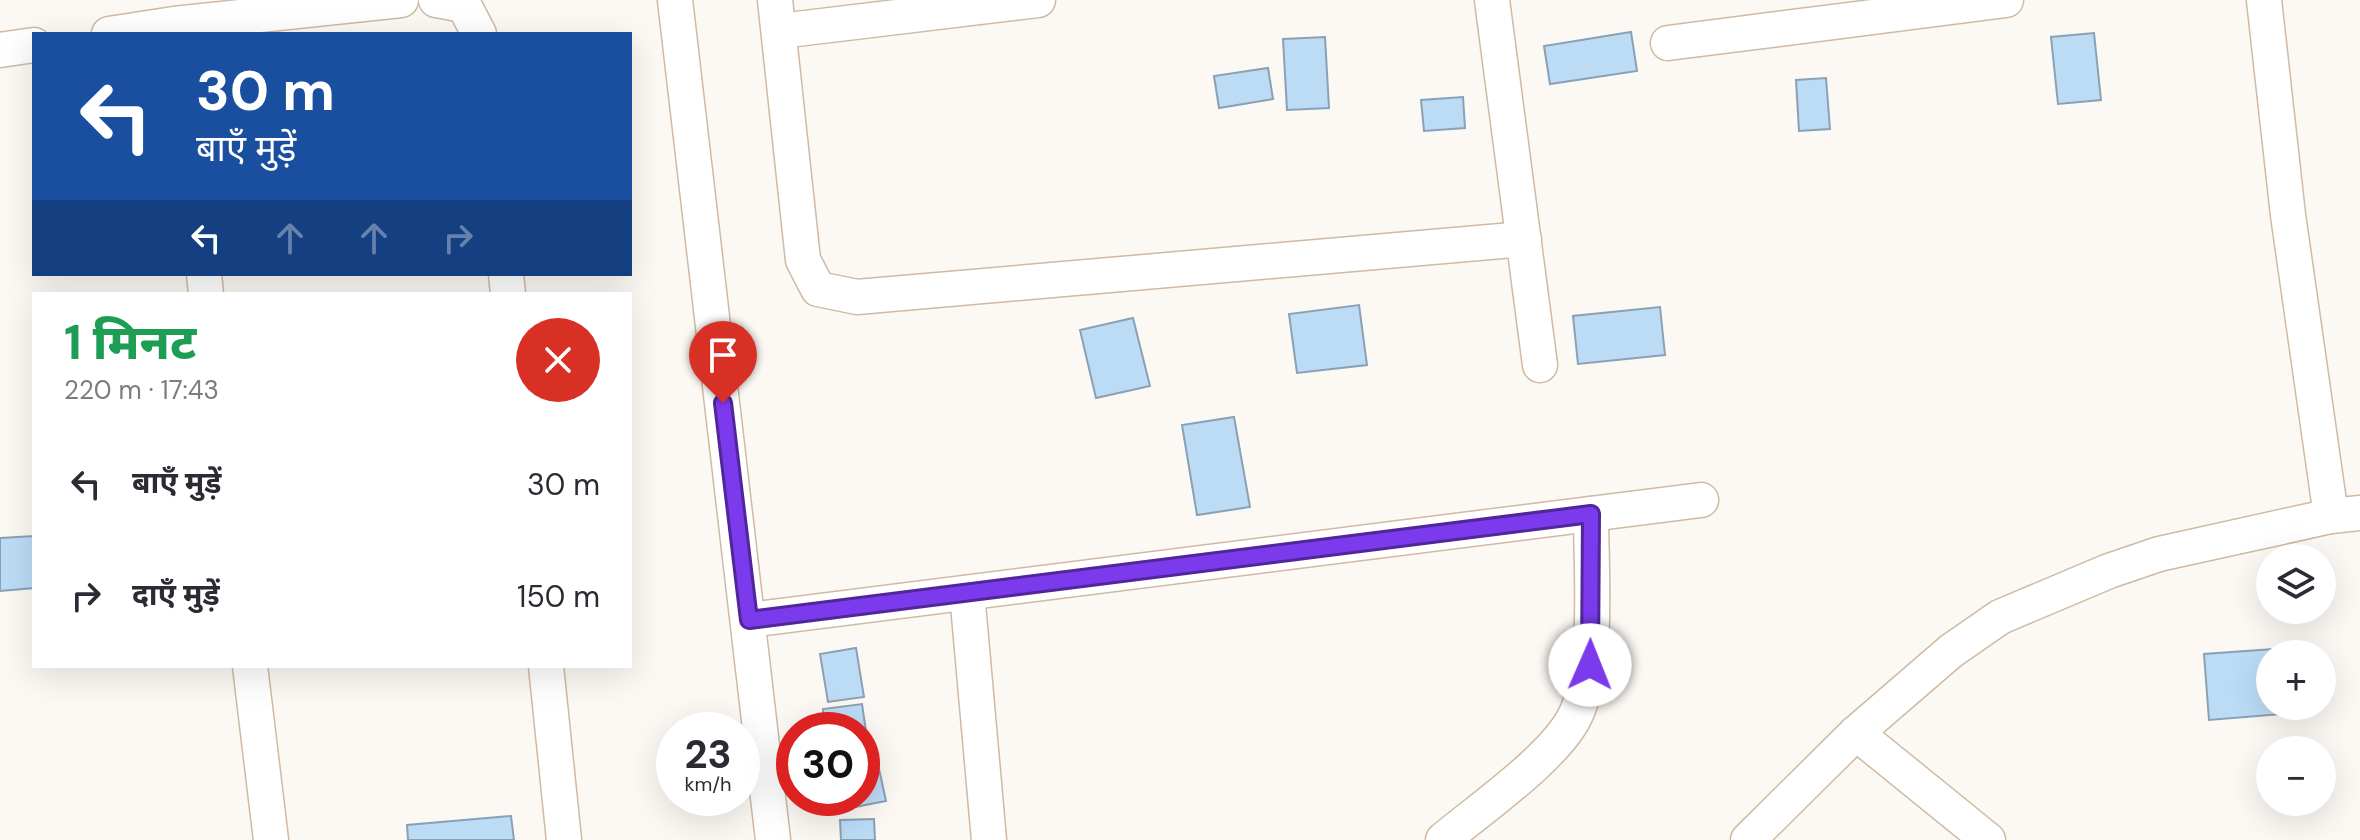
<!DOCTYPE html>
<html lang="hi">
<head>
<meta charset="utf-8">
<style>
  :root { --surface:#fff; --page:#f7f7f7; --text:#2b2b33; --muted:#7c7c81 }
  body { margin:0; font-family:"DM Sans","Noto Sans Devanagari",sans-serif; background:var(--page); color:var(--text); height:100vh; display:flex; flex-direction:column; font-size:30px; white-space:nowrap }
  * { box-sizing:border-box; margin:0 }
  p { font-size:26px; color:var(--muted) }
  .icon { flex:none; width:44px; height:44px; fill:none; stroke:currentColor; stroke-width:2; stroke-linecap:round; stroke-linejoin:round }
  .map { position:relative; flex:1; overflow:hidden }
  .panel { position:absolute; left:32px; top:292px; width:600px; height:376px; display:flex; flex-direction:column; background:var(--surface); border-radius:0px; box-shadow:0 8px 32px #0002 }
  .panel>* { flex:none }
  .banner { position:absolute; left:32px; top:32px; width:600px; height:244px; border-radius:0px; box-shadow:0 8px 32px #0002; background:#1a4fa0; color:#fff; overflow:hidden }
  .fabs { position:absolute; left:2256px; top:544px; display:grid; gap:16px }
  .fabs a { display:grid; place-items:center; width:80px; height:80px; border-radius:50%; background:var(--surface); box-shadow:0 8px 32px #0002; font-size:40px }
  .speed { position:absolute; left:656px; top:712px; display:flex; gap:16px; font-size:40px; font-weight:700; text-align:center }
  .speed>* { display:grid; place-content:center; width:104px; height:104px; border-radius:50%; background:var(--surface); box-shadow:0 8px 32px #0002; line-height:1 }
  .speed small { font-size:20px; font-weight:400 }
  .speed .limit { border:12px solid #d22; background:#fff; color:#111 }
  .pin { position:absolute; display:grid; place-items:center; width:68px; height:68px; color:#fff; margin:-82px -34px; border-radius:50% 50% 50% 0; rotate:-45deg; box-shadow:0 0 8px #0007 }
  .pin .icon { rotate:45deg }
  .me { position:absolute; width:88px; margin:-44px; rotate:1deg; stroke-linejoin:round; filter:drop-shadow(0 0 6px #0008) }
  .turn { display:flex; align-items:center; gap:28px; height:168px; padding:0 32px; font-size:36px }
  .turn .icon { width:104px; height:104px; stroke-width:2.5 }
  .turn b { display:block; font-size:56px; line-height:68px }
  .lanes { display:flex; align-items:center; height:76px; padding:0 32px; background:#0003; justify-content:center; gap:40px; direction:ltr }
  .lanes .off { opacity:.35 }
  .round { display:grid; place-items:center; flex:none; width:84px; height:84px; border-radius:42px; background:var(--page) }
  .head { display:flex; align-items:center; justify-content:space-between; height:136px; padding:0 32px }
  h1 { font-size:48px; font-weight:800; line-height:60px; color:#1e9e55 }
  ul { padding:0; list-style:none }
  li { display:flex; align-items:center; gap:24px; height:112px; padding:0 32px }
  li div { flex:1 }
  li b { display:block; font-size:30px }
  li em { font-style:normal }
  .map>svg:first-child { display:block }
  .building { fill:#bcdcf6; stroke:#8aa1b5; stroke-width:2 }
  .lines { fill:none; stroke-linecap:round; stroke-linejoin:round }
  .street-casing { stroke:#cfbaa4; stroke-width:37 }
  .street { stroke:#fff; stroke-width:34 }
  .route-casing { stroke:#51269a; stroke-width:20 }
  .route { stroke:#7c3aed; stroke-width:14 }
</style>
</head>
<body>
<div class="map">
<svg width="2360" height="840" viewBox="0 0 2360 840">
  <rect width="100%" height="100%" fill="#fcf8f3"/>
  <g class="building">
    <path d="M1631,32L1637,71L1550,84L1544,46Z"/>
    <path d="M2094,33L2101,100L2058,104L2051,37Z"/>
    <path d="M1325,37L1329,108L1287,110L1283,39Z"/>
    <path d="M1268,68L1273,99L1219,108L1214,76Z"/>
    <path d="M1826,78L1830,129L1799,131L1796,80Z"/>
    <path d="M1463,97L1465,128L1424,131L1421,100Z"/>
    <path d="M1359,305L1367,365L1297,373L1289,314Z"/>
    <path d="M1660,307L1665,355L1578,364L1573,316Z"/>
    <path d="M1133,318L1150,386L1096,398L1080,330Z"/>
    <path d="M1234,417L1250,507L1197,515L1182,425Z"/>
    <path d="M34,536V588L0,591V538Z"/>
    <path d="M2302,647L2303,654H2270V706H2307V712L2209,720L2204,654Z"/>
    <path d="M856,648L864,697L828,702L820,654Z"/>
    <path d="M862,704L869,752L862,753V730H825L823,709Z"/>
    <path d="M876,755L886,801L845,809L843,798H862V758Z"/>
    <path d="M511,816L514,840H408L407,825Z"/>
    <path d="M874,819L875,840H841L840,820Z"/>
  </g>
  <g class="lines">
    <defs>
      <g id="street">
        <path d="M436,0L464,5L479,34"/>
        <path d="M675,0L773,840"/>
        <path d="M775,0L803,260L818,289L857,297L1524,239"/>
        <path d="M1492,0L1540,365"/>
        <path d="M2264,0L2288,215L2331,516"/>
        <path d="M780,31L1038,0"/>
        <path d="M109,34L174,24L401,0"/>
        <path d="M1668,43L2006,0"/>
        <path d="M0,50L34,45"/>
        <path d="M204,274L206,294"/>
        <path d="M506,274L508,294"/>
        <path d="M967,593L989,840"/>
        <path d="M749,620L1701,500"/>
        <path d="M250,666L271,840"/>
        <path d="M546,666L564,840"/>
        <path d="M1856,733L1988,840"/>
        <path d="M1443,840C1480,809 1557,756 1576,714C1599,664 1591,570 1591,514"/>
        <path d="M1748,840L1856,733L1951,651L2000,617L2109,571L2159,554L2331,516L2360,513"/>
      </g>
    </defs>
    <use href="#street" class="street-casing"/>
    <use href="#street" class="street"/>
  </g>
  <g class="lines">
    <defs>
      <path id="route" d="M723,403L749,620L1591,514L1590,665"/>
    </defs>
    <use href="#route" class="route-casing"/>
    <use href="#route" class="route"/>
  </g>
</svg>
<div class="fabs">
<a><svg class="icon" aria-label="layers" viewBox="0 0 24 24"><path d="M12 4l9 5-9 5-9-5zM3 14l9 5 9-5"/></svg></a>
<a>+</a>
<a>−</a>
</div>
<div class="speed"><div>23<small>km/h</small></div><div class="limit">30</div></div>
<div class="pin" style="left:723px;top:403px;background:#d93025"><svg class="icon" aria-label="arrive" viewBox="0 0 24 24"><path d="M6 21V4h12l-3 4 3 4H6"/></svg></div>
<svg class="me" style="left:1590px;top:665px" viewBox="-20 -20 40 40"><circle r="19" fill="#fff"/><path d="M0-13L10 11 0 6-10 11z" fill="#7c3aed"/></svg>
<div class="banner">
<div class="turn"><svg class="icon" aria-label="left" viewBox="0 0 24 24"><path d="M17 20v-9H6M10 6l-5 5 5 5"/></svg><div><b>30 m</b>बाएँ मुड़ें</div></div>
<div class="lanes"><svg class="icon" aria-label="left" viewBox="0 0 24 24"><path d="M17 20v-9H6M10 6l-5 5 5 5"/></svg><svg class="icon off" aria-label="ahead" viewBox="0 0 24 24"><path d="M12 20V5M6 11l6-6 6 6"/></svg><svg class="icon off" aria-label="ahead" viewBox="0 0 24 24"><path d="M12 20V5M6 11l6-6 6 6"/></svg><svg class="icon off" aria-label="right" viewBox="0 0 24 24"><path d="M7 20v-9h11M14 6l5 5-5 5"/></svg></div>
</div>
<section class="panel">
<div class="head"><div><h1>1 मिनट</h1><p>220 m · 17:43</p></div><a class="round" style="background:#d93025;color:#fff"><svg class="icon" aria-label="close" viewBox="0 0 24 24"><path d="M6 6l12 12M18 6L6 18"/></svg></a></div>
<ul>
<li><svg class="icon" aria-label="left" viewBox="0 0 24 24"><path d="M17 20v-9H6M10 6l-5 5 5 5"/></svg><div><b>बाएँ मुड़ें</b></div><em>30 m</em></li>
<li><svg class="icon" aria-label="right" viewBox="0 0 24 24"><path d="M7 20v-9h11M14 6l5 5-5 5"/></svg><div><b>दाएँ मुड़ें</b></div><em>150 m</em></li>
</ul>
</section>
</div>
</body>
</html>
